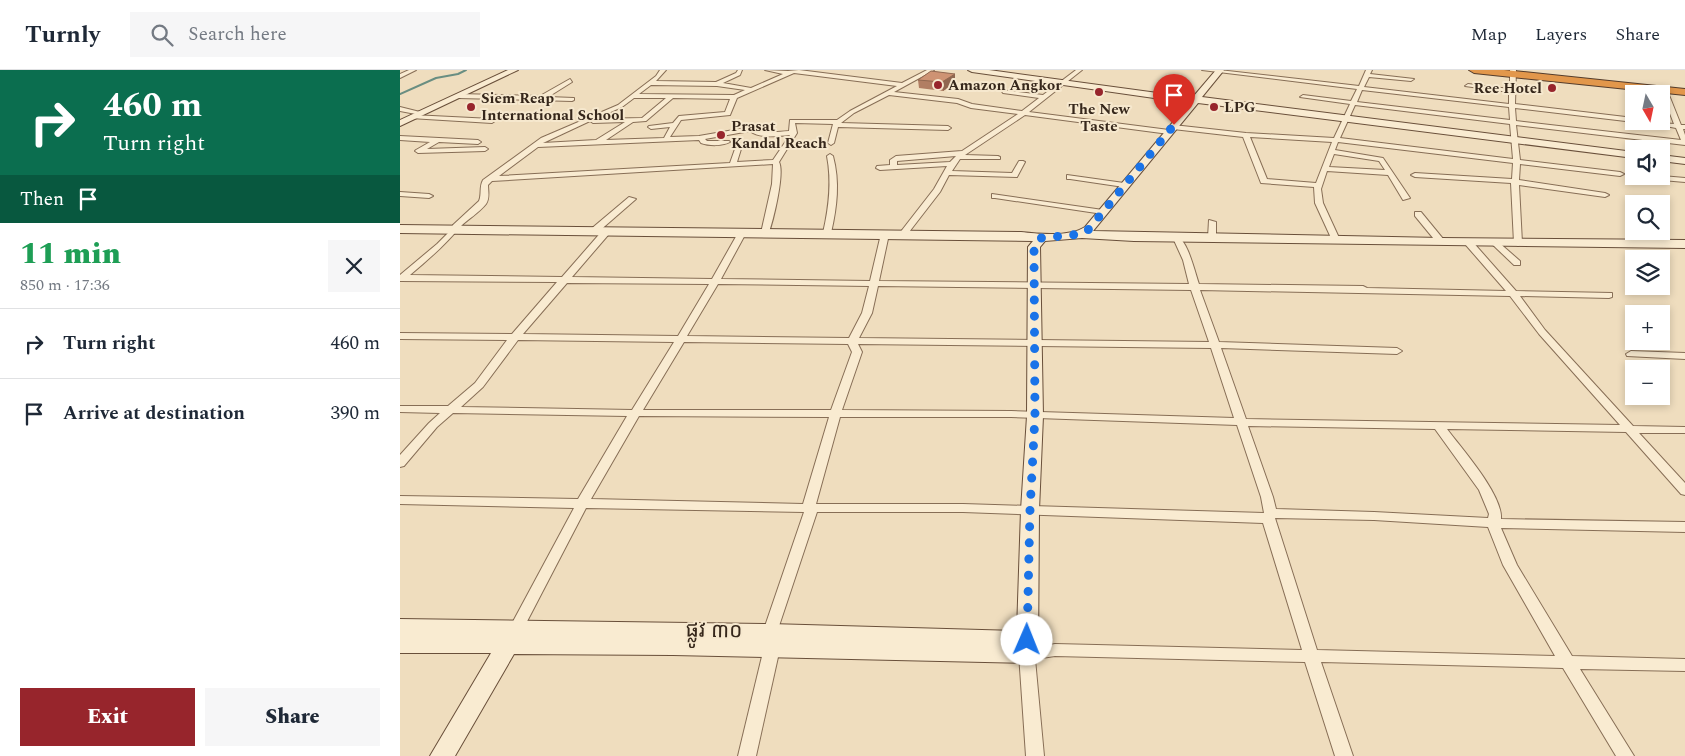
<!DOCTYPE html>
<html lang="en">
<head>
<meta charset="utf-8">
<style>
  :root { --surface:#fff; --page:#f6f6f7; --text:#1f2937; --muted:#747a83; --line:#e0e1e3; --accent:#97252c }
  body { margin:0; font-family:Spectral,"Noto Sans Khmer",serif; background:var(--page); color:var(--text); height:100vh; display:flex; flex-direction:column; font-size:19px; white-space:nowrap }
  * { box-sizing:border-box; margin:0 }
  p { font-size:16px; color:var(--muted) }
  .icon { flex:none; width:28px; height:28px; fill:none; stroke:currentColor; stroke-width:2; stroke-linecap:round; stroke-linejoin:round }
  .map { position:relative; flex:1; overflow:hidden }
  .details { display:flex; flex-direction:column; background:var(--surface); width:400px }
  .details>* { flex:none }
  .hud { background:#0b6e4f; color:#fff; overflow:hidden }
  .needle { width:32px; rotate:171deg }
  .controls { position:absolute; left:1225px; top:15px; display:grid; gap:10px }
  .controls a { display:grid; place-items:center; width:45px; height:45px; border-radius:0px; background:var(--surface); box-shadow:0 2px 8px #0003; font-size:25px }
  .pin { position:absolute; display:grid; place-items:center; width:42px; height:42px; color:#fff; margin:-51px -21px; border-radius:50% 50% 50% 0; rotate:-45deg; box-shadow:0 0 5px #0007 }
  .pin .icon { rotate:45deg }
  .me { position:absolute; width:55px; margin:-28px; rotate:1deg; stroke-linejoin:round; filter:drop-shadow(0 0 4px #0008) }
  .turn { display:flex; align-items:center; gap:18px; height:105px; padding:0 20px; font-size:22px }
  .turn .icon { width:65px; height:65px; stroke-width:2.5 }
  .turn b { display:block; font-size:35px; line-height:42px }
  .then { display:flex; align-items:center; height:48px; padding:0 20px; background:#0003; gap:10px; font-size:19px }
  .round { display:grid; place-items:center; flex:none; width:52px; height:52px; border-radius:0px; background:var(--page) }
  .overview { display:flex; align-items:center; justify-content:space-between; height:85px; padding:0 20px }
  h1 { font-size:30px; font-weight:800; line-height:38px; color:#1e9e55 }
  .action { display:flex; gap:10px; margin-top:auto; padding:10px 20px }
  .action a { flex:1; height:58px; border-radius:0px; background:var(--accent); color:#fff; font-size:20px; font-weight:800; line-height:58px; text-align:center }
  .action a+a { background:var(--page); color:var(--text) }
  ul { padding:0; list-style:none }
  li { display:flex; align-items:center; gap:15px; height:70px; padding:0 20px; border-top:1px solid var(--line) }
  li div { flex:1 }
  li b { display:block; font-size:19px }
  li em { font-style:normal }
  header { display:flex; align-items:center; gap:30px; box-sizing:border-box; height:70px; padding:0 25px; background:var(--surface); border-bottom:1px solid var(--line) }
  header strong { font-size:24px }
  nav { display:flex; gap:28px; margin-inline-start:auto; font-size:18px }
  .search { width:350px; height:45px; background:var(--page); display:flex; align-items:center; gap:12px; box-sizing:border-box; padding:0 18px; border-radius:0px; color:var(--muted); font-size:19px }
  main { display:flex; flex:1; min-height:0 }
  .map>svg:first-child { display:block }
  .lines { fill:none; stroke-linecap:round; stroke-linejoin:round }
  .stream { stroke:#698e82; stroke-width:2 }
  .street-casing { stroke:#876e56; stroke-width:2 }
  .secondary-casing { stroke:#694f3a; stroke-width:2 }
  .highway-casing { stroke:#543c2b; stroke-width:2 }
  .street { fill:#f9ebd1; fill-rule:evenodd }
  .secondary { fill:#f9ebd1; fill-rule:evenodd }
  .highway { fill:#e2974b; fill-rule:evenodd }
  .wall { fill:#b17e63 }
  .shaded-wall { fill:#906750 }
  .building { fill:#ce9373; stroke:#906750 }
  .route { stroke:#1a73e8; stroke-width:9; stroke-dasharray:0 16.2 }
  .poi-dot { fill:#97252c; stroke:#f6e8ce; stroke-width:2 }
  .labels { text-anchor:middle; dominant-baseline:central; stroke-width:4; stroke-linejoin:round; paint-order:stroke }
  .far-poi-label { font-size:15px; font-weight:bold; fill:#36271b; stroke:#f6e8ce; text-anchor:start }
  .near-street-label { font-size:21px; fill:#36271b; stroke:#f6e8ce }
</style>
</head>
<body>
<header>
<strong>Turnly</strong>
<div class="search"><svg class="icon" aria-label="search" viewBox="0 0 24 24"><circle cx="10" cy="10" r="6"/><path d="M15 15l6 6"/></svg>Search here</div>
<nav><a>Map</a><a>Layers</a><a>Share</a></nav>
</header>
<main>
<section class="details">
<div class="hud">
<div class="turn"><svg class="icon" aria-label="right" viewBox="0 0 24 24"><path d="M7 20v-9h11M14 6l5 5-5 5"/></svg><div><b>460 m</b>Turn right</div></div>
<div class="then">Then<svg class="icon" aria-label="arrive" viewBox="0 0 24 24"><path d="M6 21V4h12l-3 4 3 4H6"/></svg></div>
</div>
<div class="overview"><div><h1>11 min</h1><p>850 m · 17:36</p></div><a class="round"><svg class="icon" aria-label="close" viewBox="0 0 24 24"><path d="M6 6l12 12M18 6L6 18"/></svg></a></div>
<ul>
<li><svg class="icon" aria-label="right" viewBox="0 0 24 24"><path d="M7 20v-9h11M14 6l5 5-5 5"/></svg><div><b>Turn right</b></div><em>460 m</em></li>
<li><svg class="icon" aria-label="arrive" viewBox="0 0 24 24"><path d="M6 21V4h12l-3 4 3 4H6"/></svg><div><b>Arrive at destination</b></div><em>390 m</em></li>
</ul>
<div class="action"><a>Exit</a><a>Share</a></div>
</section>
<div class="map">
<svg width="1285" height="686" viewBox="0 0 1285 686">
  <rect width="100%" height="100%" fill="#efddbe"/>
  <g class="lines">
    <path class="stream" d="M0,24L36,8L58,4L66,0"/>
    <defs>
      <g id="street">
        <path d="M9,0H16L0,8V4Z"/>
        <path d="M260,0H266L256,11L316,12L336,3L338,0H342L340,5L323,13L351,18L383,4L365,0L388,1L399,0L502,13L527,0H534L494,22L558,29L572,34L622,41L639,28L603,23L601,20L643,25L676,0H682L629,42L769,60L772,62L769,64L625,45L565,85L598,86L600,87V89H560L552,101L612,103L619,91H623L625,92L617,107L549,105L540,122L506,166H503L499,164L534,119L547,96L480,100L476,98L477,96L490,95V90L496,86L562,81L618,44L571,38L557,33L489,25L454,43L441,53L548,56L551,58L548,60L438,57L434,73L431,75L428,73L433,54L395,53L397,63L379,92C385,103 373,152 368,165L361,163L372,114L373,94L92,111L88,115C88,121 90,128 86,134C79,143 68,149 60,157C45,175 28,190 10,205L162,207L203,160H209V164L172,207L312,209L338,163L342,161L346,163L321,209L470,211L481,164L485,162L489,164L479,211L789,214L783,190L773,168L777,166C788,171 795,203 799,214L963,216L967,218L1106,221L1065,174V170H1071L1116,221L1212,223V227L1209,228L1120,226L1145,260L1233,356L1285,357V363H1239L1285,413V425L1281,424L1226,362L1047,359C1062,379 1103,425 1101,449L1285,452V462L1101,458L1117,495L1172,586L1285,589V601L1180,599L1234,686H1216L1163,598L921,592L953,686H935L905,592L655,586L635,589L644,686H626L619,584L622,580L655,574L902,580L863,453L563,442H417L377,562L375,566L370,568L365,566L363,562L404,442L186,438L121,563L116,565L111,563L109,559L174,438L0,434V426L178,429L227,346L53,343L37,357L4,396L0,397V385L29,353L40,343L0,342V336H48L75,313L107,270L0,269V263L112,264L157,212L0,211V205L37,174L49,162L53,155L79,131C82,124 79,117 83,110L141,68L218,35L256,6ZM394,3L497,16L450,41L437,50H390L389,61C375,62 364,64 351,57L299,66L270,67L281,50L330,45L337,28ZM251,15L317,16L345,20L334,25L239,24ZM234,28H266L242,48L195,49L222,37ZM273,28L330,29L325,42L279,46L273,53L249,56L248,57L251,59L270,57L264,68L206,70L233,52L246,51ZM190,51L193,53L225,52L196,70L143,73ZM350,61C360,69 377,66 390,65L373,90L337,92L341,79L338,77L335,79L330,93L99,106L138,77L299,70L301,73C309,76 323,76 330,72L329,71H307L305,69ZM556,86L550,92L497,95V91ZM167,213L309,214L278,266L123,264ZM318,214L469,216L462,243L449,268L287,266ZM478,216L791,220L809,272L459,268L472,243ZM800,220L1110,226L1139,264L1220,355L846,349L821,278L997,284L1002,281L997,278L819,272ZM118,270L274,272L232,340L61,337L83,317ZM284,272L448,274L452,282L431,340H243ZM458,274L811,278L834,348L611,341L442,340L462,282ZM239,346L429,347L403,434L191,429ZM440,347H611L837,355L861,427L864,443L563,434H416ZM848,356L1035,359L1079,420L1089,444L1088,448L974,442L876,439L873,427ZM875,448L974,450L1088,457L1103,495L1155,586L917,580Z"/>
        <path d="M802,0H819L959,16L966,0H972L970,4L1014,9L1011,11L969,7L964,17L1109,34V22L1065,16L1068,14L1110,19V0H1116L1115,34L1234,48V51H1236L1234,52L1115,38L1116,51L1281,70L1276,58L1239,51L1274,54L1261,20L1264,18L1267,20L1281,55H1285V59H1283L1285,65V75L1116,55L1120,90L1220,102L1224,104L1220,106L1120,94L1119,110L1205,123L1209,125L1205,127L1119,115L1122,173L1118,176L1114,173L1111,113L1015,107L1011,105L1015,103L1112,109L1113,93L938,72L935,80L983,88L1010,128L1003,130L988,105L927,101L921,119L923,133L940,170L936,172L932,170L915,133L914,117L861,113L843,67L773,59L770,57L773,55L846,63L934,68L950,34L900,27L903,25L951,31L957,19ZM962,20L1109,37L1110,50L957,32ZM955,35L1110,54L1113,89L940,68ZM850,67L932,72L916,113L867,109ZM934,84L979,91L985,100L929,97Z"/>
        <path d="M170,9L172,12L148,27L174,28V30L172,31L58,28L55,26L58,24L140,26Z"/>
        <path d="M0,37L24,43L21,45L0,41Z"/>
        <path d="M12,45L92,49L95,51L92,53L10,48V46Z"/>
        <path d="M0,66L78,70L81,72L78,74L39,72L27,79L85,77L88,79L85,81L18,83L15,81L16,80L30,72L0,70Z"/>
        <path d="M430,84L433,86C440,112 437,137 431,163L427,165L423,163C429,137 432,112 427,86Z"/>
        <path d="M667,105L724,113L728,115L724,117L670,109H667Z"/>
        <path d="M1262,106L1285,108V112L1262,110Z"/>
        <path d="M0,122L29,124L33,126L29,128L0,126Z"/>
        <path d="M592,124L703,140L707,142L703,144L595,128H592Z"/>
        <path d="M229,127L236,129L197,163H191V159Z"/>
        <path d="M1015,142H1021L1044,170V174H1038L1015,146Z"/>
        <path d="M809,150L816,152V168L812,170L808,168Z"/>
        <path d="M1096,170L1120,191V195H1114L1093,175V171Z"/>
        <path d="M1231,281L1285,283V289L1227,286L1226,284Z"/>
        <path d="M372,572L377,574L380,578L356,686H338L364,578L367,574Z"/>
      </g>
      <g id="secondary">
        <path d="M108,0H118L0,56V50Z"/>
        <path d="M568,0H589L787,27H793L816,0H824L802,27L1234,82V88L798,33L693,161L1041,168L1285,170V178L734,171L682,168L645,171L640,177L643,346L639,440L638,584L635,590L627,593L273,585L114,584L55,686H30L91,583H0V549L370,554L617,561L621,440L627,346L628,177L633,171L0,163V155L621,162C638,164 670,167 685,157L789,33L572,2Z"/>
        <path d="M1261,85L1285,88V94L1261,91Z"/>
      </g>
      <path id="highway" d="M1069,0H1104L1285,19V25L1074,3Z"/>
    </defs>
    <use href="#street" class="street-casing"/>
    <use href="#secondary" class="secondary-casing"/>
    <use href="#highway" class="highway-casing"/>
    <use href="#street" class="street"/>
    <use href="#secondary" class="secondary"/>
    <use href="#highway" class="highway"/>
  </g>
  <path class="wall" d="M555,4V13L543,21L519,18L518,10Z"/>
  <path class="shaded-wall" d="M555,4V13L543,21L542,12Z"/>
  <path class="building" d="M531,1L555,4L542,12L518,10Z"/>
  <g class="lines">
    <path class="route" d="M627,570L630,440L635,346L634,177L641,168L682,164L689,159L774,55"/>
  </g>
  <g class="poi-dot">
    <circle cx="538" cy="15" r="5"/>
    <circle cx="1152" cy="18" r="5"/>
    <circle cx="699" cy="22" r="5"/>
    <circle cx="71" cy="37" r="5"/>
    <circle cx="814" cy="37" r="5"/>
    <circle cx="321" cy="65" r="5"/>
  </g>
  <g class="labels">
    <g class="far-poi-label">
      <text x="548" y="15">Amazon Angkor</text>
      <text x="1142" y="18" text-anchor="end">Ree Hotel</text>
      <text x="81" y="28">Siem Reap<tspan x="81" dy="17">International School</tspan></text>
      <text x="824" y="37">LPG</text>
      <text x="699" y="39" text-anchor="middle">The New<tspan x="699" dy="17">Taste</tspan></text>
      <text x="331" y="56">Prasat<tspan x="331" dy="17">Kandal Reach</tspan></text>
    </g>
    <g class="near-street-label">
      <text transform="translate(314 561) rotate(1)">ផ្លូវ ៣០</text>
    </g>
  </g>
</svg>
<div class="controls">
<a><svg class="needle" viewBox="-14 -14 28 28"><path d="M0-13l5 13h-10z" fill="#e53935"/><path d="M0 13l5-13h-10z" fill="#747a83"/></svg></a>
<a><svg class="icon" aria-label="sound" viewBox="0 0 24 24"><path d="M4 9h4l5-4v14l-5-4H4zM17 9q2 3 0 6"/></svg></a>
<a><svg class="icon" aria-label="search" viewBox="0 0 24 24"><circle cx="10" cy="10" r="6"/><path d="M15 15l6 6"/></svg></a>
<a><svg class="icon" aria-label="layers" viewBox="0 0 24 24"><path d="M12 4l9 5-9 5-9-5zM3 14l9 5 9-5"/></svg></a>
<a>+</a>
<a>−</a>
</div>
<div class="pin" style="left:774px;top:55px;background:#d93025"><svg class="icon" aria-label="arrive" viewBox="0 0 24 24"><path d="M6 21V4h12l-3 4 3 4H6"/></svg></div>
<svg class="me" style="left:627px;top:570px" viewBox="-20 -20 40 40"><circle r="19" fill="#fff"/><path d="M0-13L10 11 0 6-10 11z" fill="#1a73e8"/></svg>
</div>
</main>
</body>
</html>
